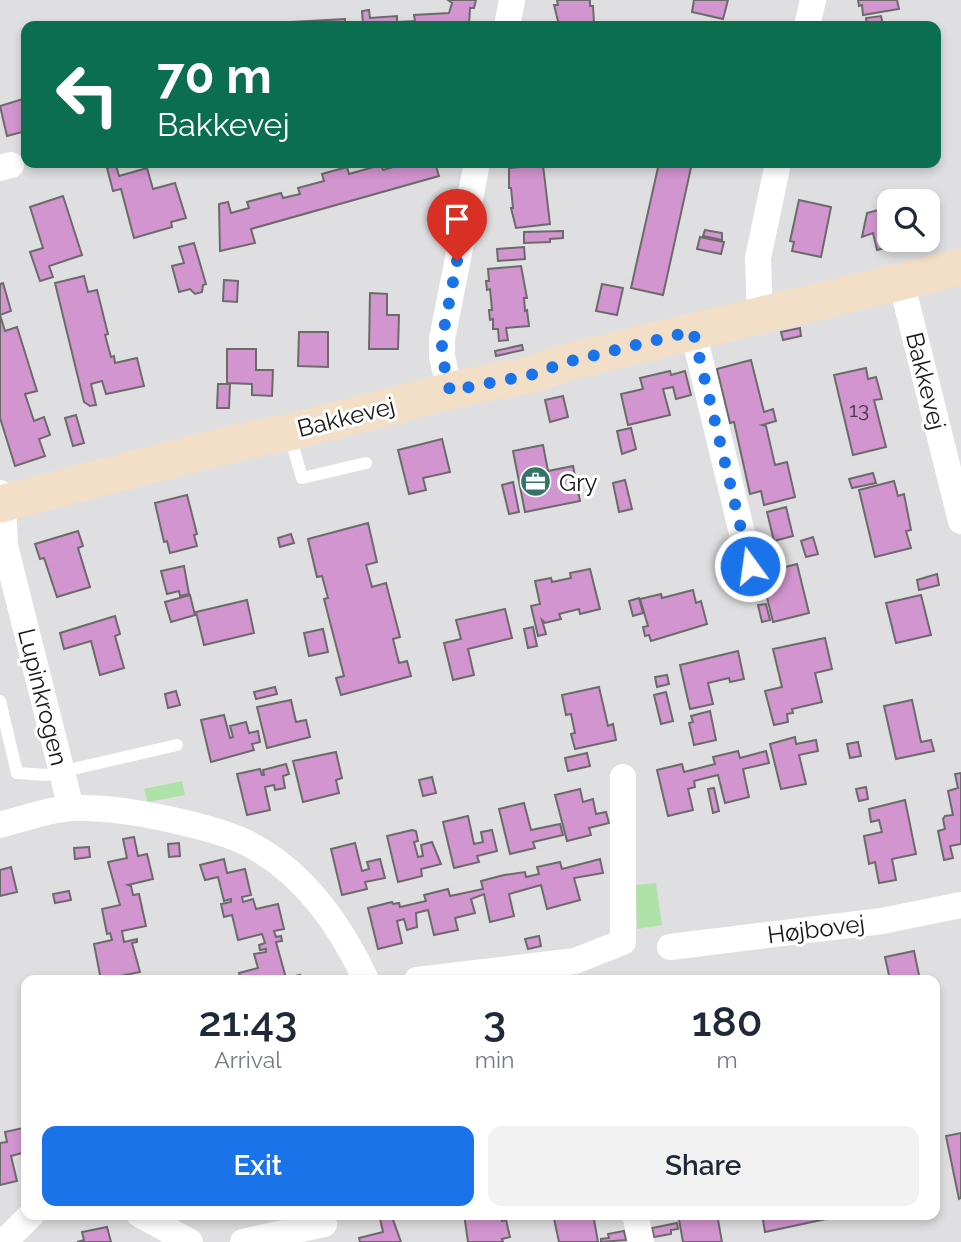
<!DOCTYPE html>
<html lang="en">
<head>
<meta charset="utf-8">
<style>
  :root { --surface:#fff; --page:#f2f2f3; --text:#1f2937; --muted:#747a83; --accent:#1a73e8 }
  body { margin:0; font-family:Raleway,sans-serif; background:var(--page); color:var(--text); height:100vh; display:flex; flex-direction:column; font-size:26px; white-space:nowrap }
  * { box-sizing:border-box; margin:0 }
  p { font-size:23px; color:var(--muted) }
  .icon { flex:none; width:38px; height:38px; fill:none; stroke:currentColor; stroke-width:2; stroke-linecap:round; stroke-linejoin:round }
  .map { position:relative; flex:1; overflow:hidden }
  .side { position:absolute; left:21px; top:975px; width:919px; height:245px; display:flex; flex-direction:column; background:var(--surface); border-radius:14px; box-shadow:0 4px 10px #0003 }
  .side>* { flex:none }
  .banner { position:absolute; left:21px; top:21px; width:920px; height:147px; border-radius:14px; box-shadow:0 4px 10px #0003; background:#0b6e4f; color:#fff; overflow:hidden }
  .controls { position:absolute; left:877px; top:189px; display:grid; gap:14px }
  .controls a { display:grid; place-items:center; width:63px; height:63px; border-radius:14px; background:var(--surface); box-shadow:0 4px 10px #0003; font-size:35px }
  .pin { position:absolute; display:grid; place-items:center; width:60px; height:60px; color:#fff; margin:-72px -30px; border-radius:50% 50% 50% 0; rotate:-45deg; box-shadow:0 0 7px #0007 }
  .pin .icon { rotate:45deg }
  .me { position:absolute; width:77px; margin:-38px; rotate:346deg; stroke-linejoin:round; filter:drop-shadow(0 0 5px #0008) }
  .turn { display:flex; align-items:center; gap:24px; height:147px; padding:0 21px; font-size:32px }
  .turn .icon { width:91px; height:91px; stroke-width:2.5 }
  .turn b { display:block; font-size:49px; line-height:60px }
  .eta { display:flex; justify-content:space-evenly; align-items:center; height:119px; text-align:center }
  .eta b { font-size:42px; font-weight:600; line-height:49px }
  .button { display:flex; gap:14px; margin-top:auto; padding:14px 21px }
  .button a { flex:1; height:80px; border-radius:14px; background:var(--accent); color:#fff; font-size:28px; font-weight:600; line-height:80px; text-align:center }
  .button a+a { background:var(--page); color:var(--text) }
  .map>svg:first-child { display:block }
  .green { fill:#aee2a9 }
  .building { fill:#d395d0; stroke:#6c6b6c; stroke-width:2 }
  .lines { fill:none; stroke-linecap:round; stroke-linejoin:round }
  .lane { stroke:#fff; stroke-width:12 }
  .street { stroke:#fff; stroke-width:26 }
  .secondary { stroke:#f3dec7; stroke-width:37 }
  .route { stroke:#1a73e8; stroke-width:12; stroke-dasharray:0 21.6 }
  .labels { text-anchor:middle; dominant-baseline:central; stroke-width:6; stroke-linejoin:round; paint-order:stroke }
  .number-label { font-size:21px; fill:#463645 }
  .street-label { font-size:24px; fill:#171717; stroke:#fff }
  .poi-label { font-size:24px; fill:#171717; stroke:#fff; text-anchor:start }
</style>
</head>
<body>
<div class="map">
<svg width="961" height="1242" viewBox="0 0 961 1242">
  <rect width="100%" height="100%" fill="#dfdfe1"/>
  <g class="green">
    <path d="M182,781L185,795L148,802L144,789Z"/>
    <path d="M656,883L662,925L637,929L636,885Z"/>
  </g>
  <g class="building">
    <path d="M448,0H476L474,8H470L469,26H291V22L345,19V25H363L362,11L369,10L370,18L397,16V22L415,21L414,15L449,13L452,3Z"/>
    <path d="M557,0H590V6H593L594,22L559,25L554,5H558Z"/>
    <path d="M694,0H728L723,19L692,12Z"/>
    <path d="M858,0H897L899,9L863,15L862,5L859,6Z"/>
    <path d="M881,16L883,25L867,26L866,18Z"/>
    <path d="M26,98V131L7,136L0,106Z"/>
    <path d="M399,163H435L439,176L251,229L255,243L220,251L219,204L228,202L231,213L249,208L247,202L281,193L283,198L300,194L298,188L324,181L322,174L347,167L349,174L381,165L383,170L400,165Z"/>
    <path d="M659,163H692L663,295L631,288Z"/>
    <path d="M116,165L119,176L147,168L153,189L175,183L186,218L171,222L172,227L134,238L121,189L113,191L107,168Z"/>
    <path d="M543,165L550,224L516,228L511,208H513L511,188H509V168Z"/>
    <path d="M63,196L82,255L49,266L53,277L40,281L30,252L43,248L30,207Z"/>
    <path d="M799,200L831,207L821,257L792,251L794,242L790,241Z"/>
    <path d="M889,207V240H928V238V240L890,251L889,247L877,250L873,233L862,237L867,213Z"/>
    <path d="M705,230L722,233V240L703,236Z"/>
    <path d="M563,231V238L550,239V242L524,243V232Z"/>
    <path d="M700,237L724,242L721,254L697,249Z"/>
    <path d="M194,243L206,284L203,285L202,292L195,294L190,289L179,292L172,266L184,263L179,247Z"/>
    <path d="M524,247L525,259L498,261L497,249Z"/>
    <path d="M521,266L527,298H524L525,311L527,310L529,326L506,328L508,340L499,341L498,329H493V319L490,320L489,310H492L490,289L487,290L486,281H489L488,269Z"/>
    <path d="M84,276L88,292L97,290L108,334L105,335L111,357L114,356L115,363L137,358L144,386L106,394L102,381L91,384L96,405L90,406L84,402L55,283Z"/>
    <path d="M224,280L238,281L237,302L223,301Z"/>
    <path d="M3,283L11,311L0,315V284Z"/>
    <path d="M602,284L623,288L617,315L596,311Z"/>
    <path d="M370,293L387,294V315H399L398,349H369Z"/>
    <path d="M0,315L5,331L17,327L37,391L25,394L34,421L44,417L50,435L39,439L45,456L15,466L0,418Z"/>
    <path d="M800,328L801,336L783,340L781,332Z"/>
    <path d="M299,332H328V367L298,366Z"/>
    <path d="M522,345L523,350L496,356L495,351Z"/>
    <path d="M227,349H256V370H273L272,396L252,395V384L227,383Z"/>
    <path d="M751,360L764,412L773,409L776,421L762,425L766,426L775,465L787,462L795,497L764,505L761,491L750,494L734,422L730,423L717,369Z"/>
    <path d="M866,368L868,379L876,377L882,399L874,400L886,447L853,455L834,375Z"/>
    <path d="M670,371L671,375L685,371L691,395L676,399L673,387L663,389L670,415L628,425L621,394L643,389L640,378Z"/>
    <path d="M218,384H230L229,408H217Z"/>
    <path d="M563,396L568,417L550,422L545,400Z"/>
    <path d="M76,415L84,443L73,446L65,418Z"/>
    <path d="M631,428L636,449L622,454L617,431Z"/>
    <path d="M442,439L450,472L423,478L426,490L409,494L398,450Z"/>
    <path d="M543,445L548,471L573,466L580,501L525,512L513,451Z"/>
    <path d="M873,473L876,483L852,488L849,479Z"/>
    <path d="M625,480L632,509L619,512L613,483Z"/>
    <path d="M894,481L898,496L904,494L911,530L906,531L911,548L875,557L859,490Z"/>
    <path d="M513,482L519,512L509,514L502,485Z"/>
    <path d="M187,495L197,534L194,535L197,546L170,553L167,541L164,542L155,503Z"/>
    <path d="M786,507L793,536L774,541L767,512Z"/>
    <path d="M368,523L377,562L366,565L372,587L386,583L400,637L393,639L399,663L407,661L411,676L341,695L336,678L344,676L324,599L328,598L322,576L317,577L308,539Z"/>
    <path d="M78,531L83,546L78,548L90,587L57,597L44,558L40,559L35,544Z"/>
    <path d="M291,534L294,543L280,547L278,538Z"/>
    <path d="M813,537L818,554L806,557L801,541Z"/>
    <path d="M783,561L785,567L797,564L809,613L773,622L761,573L773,570L771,564Z"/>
    <path d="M184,566L189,594L180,596L179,591L167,594L161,571Z"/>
    <path d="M590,569L600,609L580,614L579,609L559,614L561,619L545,623L542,620L546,634L538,636L531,606L540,604L535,581L551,578L552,582L571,578L570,573Z"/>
    <path d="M937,574L939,585L919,590L917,580Z"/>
    <path d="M693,590L696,603L701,601L707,624L651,641L649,635L645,636L643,627L648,626L640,599L661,594L662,598Z"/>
    <path d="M190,595L195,615L171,622L165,602Z"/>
    <path d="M921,595L931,635L896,643L886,603Z"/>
    <path d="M639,598L643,613L633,616L629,601Z"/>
    <path d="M247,600L254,633L204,645L196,612Z"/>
    <path d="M766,604L770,620L762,622L758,605Z"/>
    <path d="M505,609L512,638L468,649L474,675L453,680L444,643L461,639L456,620Z"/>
    <path d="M115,616L120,634L115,636L124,668L100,675L91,641L64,649L60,633Z"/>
    <path d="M533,627L537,646L528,648L524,629Z"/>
    <path d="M323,629L328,652L309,656L304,633Z"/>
    <path d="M825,638L832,669L815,673L822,702L792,709L793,713L787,714L788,722L774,725L765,691L782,687L773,649Z"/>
    <path d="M738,651L744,679L730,682L729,678L708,683L713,704L690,709L680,665Z"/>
    <path d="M667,675L669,684L657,687L655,677Z"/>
    <path d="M275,687L277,694L256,699L254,692Z"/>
    <path d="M599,687L608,726L613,724L616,740L575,749L571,734L575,733L571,714L566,715L562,695Z"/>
    <path d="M176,691L180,705L168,708L165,694Z"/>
    <path d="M666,692L673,721L661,724L654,695Z"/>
    <path d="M291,700L296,722L306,720L310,737L267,748L257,707Z"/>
    <path d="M912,700L921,742L931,740L934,751L896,759L884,706Z"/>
    <path d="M710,711L716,740L694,745L689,723L693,722L691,716Z"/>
    <path d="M224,715L230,738L233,737L230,726L246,722L249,733L258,731L260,742L252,744L254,750L211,762L201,720Z"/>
    <path d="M795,737L796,744L816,740L818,751L799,755L806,784L781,789L770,744Z"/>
    <path d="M858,742L861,756L850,758L847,744Z"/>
    <path d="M738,751L740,758L766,751L769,763L743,769L749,797L725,803L718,775L694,781L695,787L688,789L693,810L668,816L657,770L682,764L684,772L715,764L713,757Z"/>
    <path d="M336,752L342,778L336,780L339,793L303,802L293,761Z"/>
    <path d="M587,753L590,766L568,771L565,758Z"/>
    <path d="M286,764L289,774L283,776L285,788L275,790L274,785L265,787L270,810L247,815L237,774L260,769L262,775H264L263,770Z"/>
    <path d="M961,773V844L950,846L953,858L944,860L938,831L945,829L943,819L945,816L953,815L948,791L958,788L955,774Z"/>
    <path d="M432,777L436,793L423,796L419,780Z"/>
    <path d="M866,787L868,799L859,801L856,789Z"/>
    <path d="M714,788L719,811L713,813L708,789Z"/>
    <path d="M580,789L583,802L593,799L596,814L606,812L609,823L589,828L591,835L567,841L555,795Z"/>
    <path d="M905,800L916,854L892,859L896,880L879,883L875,862L869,864L864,836L882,832L879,820L871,822L869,809Z"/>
    <path d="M524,803L531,830L560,824L563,835L533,842L535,848L510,854L499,809Z"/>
    <path d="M468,816L474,844L483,842L481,832L492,830L497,851L477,856L479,862L454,868L443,822Z"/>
    <path d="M412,830L416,831L418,841L414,842L418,857L423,856L421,845L432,842L441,864L421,869L422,876L398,882L387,836Z"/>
    <path d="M134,837L138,856L147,854L153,879L128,885L131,886L133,895L139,894L146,926L122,931L124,942L137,939V942L132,943L140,972L101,980L94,944L112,940L110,933L107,934L102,909L120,905L108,862L127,858L123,839Z"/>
    <path d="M179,843L180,856L169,857L168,844Z"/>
    <path d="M355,843L362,871L369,869L367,862L380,859L385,878L365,882L367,889L342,895L331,849Z"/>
    <path d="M89,847L90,857L75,859L74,848Z"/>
    <path d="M224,859L227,873L245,869L251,895L242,897L243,902L253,899L256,909L278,904L284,929L274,931L276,937L281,936L282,941L276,942L286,978L300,975L301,980H224L240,976L239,973L258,968L254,954L266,952V949L260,950L259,945L265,943L262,934L238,940L232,915L224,917L221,904L231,902V899L224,901L218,877L205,880L200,865Z"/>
    <path d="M600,859L603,873L574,878L580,900L547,909L541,885L509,894L514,916L490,922L484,894L471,899L475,913L455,918L458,930L434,935L428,910L416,913L417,927L407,930L404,919L397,921L402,943L378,949L368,908L392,902L393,904L399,903L400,907L426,901L424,895L448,889L450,896L483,889L481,881L504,875L525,872L526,877L539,874L537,867L560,862L562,869Z"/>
    <path d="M11,867L17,892L0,896V870Z"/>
    <path d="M69,891L71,900L55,903L53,894Z"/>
    <path d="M539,936L541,946L528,949L525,939Z"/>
    <path d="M914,951L920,980H890L885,957Z"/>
    <path d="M26,1120V1152L11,1156L17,1181L0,1185V1143L7,1142L5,1132L23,1128L22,1121Z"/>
    <path d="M961,1133V1198L959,1199L946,1136Z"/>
    <path d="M379,1214H391L401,1242H360L359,1238L383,1232Z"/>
    <path d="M464,1214H501L502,1221L506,1220L510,1237L502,1239L503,1242H468Z"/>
    <path d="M553,1214H593L598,1242H559Z"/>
    <path d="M678,1214H717L722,1242H683Z"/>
    <path d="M762,1214H831V1218L765,1232Z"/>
    <path d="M677,1223L678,1229L671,1230V1234L654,1237L652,1228Z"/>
    <path d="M107,1227L111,1242H77L84,1240L82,1232Z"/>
    <path d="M624,1231L626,1240L601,1242V1239L609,1238L608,1234Z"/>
  </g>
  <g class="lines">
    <g class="lane">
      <path d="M290,436L302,478L366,463"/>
      <path d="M0,701L17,773L47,775L177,745"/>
    </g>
    <g class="street">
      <path d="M507,26L512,0"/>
      <path d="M807,26L813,0"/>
      <path d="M0,168L11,165"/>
      <path d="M901,281L961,521"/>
      <path d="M760,315L758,258L778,163"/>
      <path d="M693,331L750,566"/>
      <path d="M450,392L442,356V339L477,163"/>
      <path d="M0,493L3,503L5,546L71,808"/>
      <path d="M0,825C23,819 49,809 73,808C105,807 137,812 168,819C194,825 222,831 245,842C302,870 340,924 366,980"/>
      <path d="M670,947L882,921L961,905"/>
      <path d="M417,980L575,961L623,942V777"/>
      <path d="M139,1214L190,1242"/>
      <path d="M635,1214L641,1242"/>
      <path d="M4,1242L32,1214"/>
      <path d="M243,1242L324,1224"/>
    </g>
    <path class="secondary" d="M0,504L235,443L289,432L470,386L535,374L563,363L961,267"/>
  </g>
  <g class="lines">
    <path class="route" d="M457,261L442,339V356L450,391L535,374L563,363L693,331L750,566"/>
  </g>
  <defs>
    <symbol id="office-disc" viewBox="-11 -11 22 22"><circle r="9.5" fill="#327567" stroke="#fff"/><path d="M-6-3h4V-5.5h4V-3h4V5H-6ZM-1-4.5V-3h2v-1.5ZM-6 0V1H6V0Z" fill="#fff"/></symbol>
  </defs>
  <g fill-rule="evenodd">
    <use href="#office-disc" x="518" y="464" width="35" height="35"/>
  </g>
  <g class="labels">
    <g class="number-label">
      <text x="859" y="409">13</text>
    </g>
    <g class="street-label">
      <text transform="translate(926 381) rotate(76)">Bakkevej</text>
      <text transform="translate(346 417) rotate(-14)">Bakkevej</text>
      <text transform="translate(43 697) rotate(76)">Lupinkrogen</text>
      <text transform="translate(816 929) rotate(-7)">Højbovej</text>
    </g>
    <g class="poi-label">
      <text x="559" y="482">Gry</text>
    </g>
  </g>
</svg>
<div class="controls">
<a><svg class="icon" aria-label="search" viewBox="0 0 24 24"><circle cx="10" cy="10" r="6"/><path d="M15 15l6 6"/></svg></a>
</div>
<div class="pin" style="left:457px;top:261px;background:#d93025"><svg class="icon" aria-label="arrive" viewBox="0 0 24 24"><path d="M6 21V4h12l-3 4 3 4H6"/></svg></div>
<svg class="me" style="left:750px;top:566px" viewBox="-20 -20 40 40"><circle r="17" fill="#1a73e8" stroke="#fff" stroke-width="3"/><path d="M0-11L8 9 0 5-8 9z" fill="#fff"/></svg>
<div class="banner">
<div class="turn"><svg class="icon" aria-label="left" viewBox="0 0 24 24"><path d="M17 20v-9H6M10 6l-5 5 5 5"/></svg><div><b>70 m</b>Bakkevej</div></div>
</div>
<section class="side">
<div class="eta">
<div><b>21:43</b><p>Arrival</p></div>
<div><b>3</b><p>min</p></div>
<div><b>180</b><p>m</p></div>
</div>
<div class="button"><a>Exit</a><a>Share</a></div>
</section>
</div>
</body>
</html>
